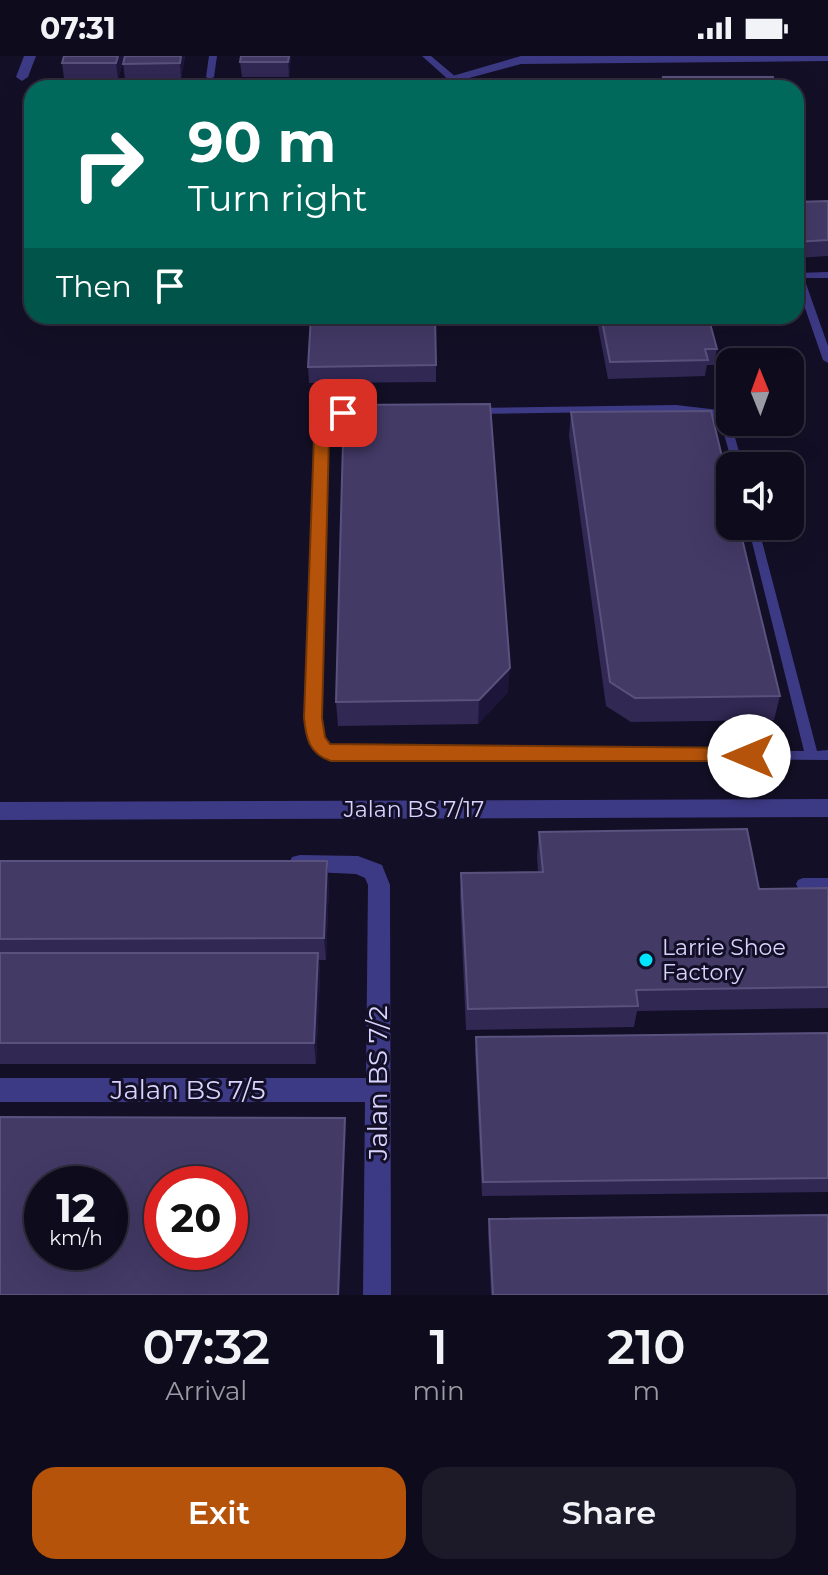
<!DOCTYPE html>
<html lang="en">
<head>
<meta charset="utf-8">
<style>
  :root { --surface:#0e0b1c; --page:#1c1929; --text:#f1f3f6; --muted:#9b9ba3; --line:#2e2b3b; --accent:#b45309 }
  body { margin:0; font-family:Montserrat,sans-serif; background:var(--page); color:var(--text); height:100vh; display:flex; flex-direction:column; font-size:30px; white-space:nowrap }
  * { box-sizing:border-box; margin:0 }
  p { font-size:26px; color:var(--muted) }
  .icon { flex:none; width:44px; height:44px; fill:none; stroke:currentColor; stroke-width:2; stroke-linecap:round; stroke-linejoin:round }
  .map { position:relative; height:1239px; overflow:hidden }
  .details { display:flex; flex-direction:column; background:var(--surface); flex:1 }
  .details>* { flex:none }
  .hud { position:absolute; left:24px; top:24px; width:780px; height:244px; border-radius:24px; box-shadow:0 8px 32px #0002,0 0 0 2px var(--line); background:#00695c; color:#fff; overflow:hidden }
  .needle { width:52px; rotate:359deg }
  .fabs { position:absolute; left:716px; top:292px; display:grid; gap:16px }
  .fabs a { display:grid; place-items:center; width:88px; height:88px; border-radius:16px; background:var(--surface); box-shadow:0 8px 32px #0002,0 0 0 2px var(--line); font-size:40px }
  .speed { position:absolute; left:24px; top:1110px; display:flex; gap:16px; font-size:40px; font-weight:700; text-align:center }
  .speed>* { display:grid; place-content:center; width:104px; height:104px; border-radius:50%; background:var(--surface); box-shadow:0 8px 32px #0002,0 0 0 2px var(--line); line-height:1 }
  .speed small { font-size:20px; font-weight:400 }
  .speed .limit { border:12px solid #d22; background:#fff; color:#111 }
  .pin { position:absolute; display:grid; place-items:center; width:68px; height:68px; color:#fff; margin:-34px; border-radius:16px; box-shadow:0 4px 12px #0006 }
  .me { position:absolute; width:88px; margin:-44px; rotate:270deg; stroke-linejoin:round; filter:drop-shadow(0 0 6px #0008) }
  .turn { display:flex; align-items:center; gap:28px; height:168px; padding:0 32px; font-size:36px }
  .turn .icon { width:104px; height:104px; stroke-width:2.5 }
  .turn b { display:block; font-size:56px; line-height:68px }
  .then { display:flex; align-items:center; height:76px; padding:0 32px; background:#0003; gap:16px; font-size:30px }
  .eta { display:flex; justify-content:space-evenly; align-items:center; height:136px; text-align:center }
  .eta b { font-size:48px; font-weight:600; line-height:56px }
  .primary-button { display:flex; gap:16px; margin-top:auto; padding:16px 32px }
  .primary-button a { flex:1; height:92px; border-radius:24px; background:var(--accent); color:#fff; font-size:32px; font-weight:600; line-height:92px; text-align:center }
  .primary-button a+a { background:var(--page); color:var(--text) }
  .status { display:flex; justify-content:space-between; align-items:center; height:56px; padding:0 40px; background:var(--surface); direction:ltr }
  .status svg { height:22px; fill:currentColor }
  .map>svg:first-child { display:block }
  .lines { fill:none; stroke-linecap:round; stroke-linejoin:round }
  .lane { fill:#3d3a85; fill-rule:evenodd }
  .street { fill:#3d3a85; fill-rule:evenodd }
  .wall { fill:#312854 }
  .shaded-wall { fill:#1d163a }
  .building { fill:#433a66; stroke:#5a527e; stroke-width:2; fill-rule:evenodd }
  .route { fill:#b45309; stroke:#753606; stroke-width:2 }
  .poi-dot { fill:#00e5ff; stroke:#130f26; stroke-width:3 }
  .labels { text-anchor:middle; dominant-baseline:central; stroke-width:6; stroke-linejoin:round; paint-order:stroke }
  .street-label { font-size:22px; fill:#d9d4ff; stroke:#130f26 }
  .poi-label { font-size:22px; fill:#d9d4ff; stroke:#130f26; text-anchor:start }
  .near-street-label { font-size:26px; fill:#d9d4ff; stroke:#130f26 }
</style>
</head>
<body>
<div class="status"><b>07:31</b><svg viewBox="0 0 49 12"><path d="M0 12V9h3v3zM5 12V6h3v6zM10 12V3h3v9zM15 12V0h3v12zM26 1h20v11H26zM47 4h2v5h-2z"/></svg></div>
<div class="map">
<svg width="828" height="1239" viewBox="0 0 828 1239">
  <rect width="100%" height="100%" fill="#130f26"/>
  <g class="lines">
    <g class="lane">
      <path d="M209,0H217L214,21L210,23L206,21Z"/>
      <path d="M422,0H431L457,22V26H451Z"/>
      <path d="M828,216V222H804L828,290V307L823,304L796,226V217Z"/>
      <path d="M676,349L719,354L734,378L743,410H733L724,378L712,359L676,355L474,358L469,355L474,352Z"/>
      <path d="M360,353L365,356L364,358C345,361 334,362 326,381L319,662L321,680L334,693L804,695L748,470H758L817,695L828,694V704L327,701L309,682L307,662L316,381C325,360 338,354 360,353Z"/>
      <path d="M803,822H828V834L798,832L796,828L798,824Z"/>
    </g>
    <g class="street">
      <path d="M24,0H36L28,21L22,25L16,21Z"/>
      <path d="M521,0H828V5L521,8L432,32H411Z"/>
      <path d="M828,743V761L0,764V746Z"/>
      <path d="M300,799L358,800L382,809L390,829L391,1239H363L365,1046H0V1022H366L368,829L365,822L356,818L292,815L289,808L292,801Z"/>
    </g>
  </g>
  <g class="wall">
    <path d="M125,0L118,23L64,22L62,7Z"/>
    <path d="M125,0H185L181,22L125,23L123,8Z"/>
    <path d="M291,0L289,21H242L240,6Z"/>
    <path d="M796,101L800,115L797,130H796Z"/>
    <path d="M828,145V200L796,202V146Z"/>
    <path d="M596,260H708L717,293L714,309H707L705,320L608,323Z"/>
    <path d="M436,309V326L309,327L308,311Z"/>
    <path d="M571,356L780,640L774,664L631,666L606,650L569,380Z"/>
    <path d="M508,636L478,668L338,670L336,646Z"/>
    <path d="M539,776L759,833L828,832V952L637,955L634,971L466,974L460,840L461,817L538,816L537,799Z"/>
    <path d="M0,805L329,827L326,904H319L320,919L316,1008H0Z"/>
    <path d="M828,977V1136L482,1140L475,995L476,981Z"/>
    <path d="M489,1163L828,1239H491L488,1176Z"/>
  </g>
  <g class="shaded-wall">
    <path d="M118,0H125L118,23L116,7Z"/>
    <path d="M181,0H185L181,22L180,7Z"/>
    <path d="M289,0H291L289,21L288,6Z"/>
    <path d="M510,612L508,636L478,668L479,644Z"/>
    <path d="M327,805L329,827L326,904L324,882Z"/>
    <path d="M318,897L320,919L316,1008L314,987Z"/>
    <path d="M345,1062L346,1076L340,1239H338Z"/>
  </g>
  <g class="building">
    <path d="M64,0H118L116,7H62Z"/>
    <path d="M125,0H181L180,7L123,8Z"/>
    <path d="M241,0H289L288,6H240Z"/>
    <path d="M663,21H773L776,32H665Z"/>
    <path d="M796,101L800,115H796Z"/>
    <path d="M828,145V184L796,186V146Z"/>
    <path d="M311,260H435L436,309L308,311Z"/>
    <path d="M601,260H708L717,293H705L708,304L610,306Z"/>
    <path d="M490,348L510,612L479,644L336,646L344,349Z"/>
    <path d="M711,355L730,434V470H739L780,640L635,642L610,626L571,356Z"/>
    <path d="M747,773L759,833L828,832V931L636,934L638,950L468,953L461,817L543,816L539,776Z"/>
    <path d="M0,805H327L324,882L0,883Z"/>
    <path d="M0,897H318L314,987H0Z"/>
    <path d="M828,977V1122L483,1126L476,981Z"/>
    <path d="M0,1061L345,1062L338,1239H0ZM42,1128H110V1196H42ZM162,1128H230V1196H162Z"/>
    <path d="M828,1159V1239H493L489,1163Z"/>
  </g>
  <path class="route" d="M343,352L350,357L336,366L329,381L322,662L325,681L330,688L749,692L756,694L759,700L756,705H331C309,698 306,682 304,662L314,381L324,360Z"/>
  <circle class="poi-dot" cx="646" cy="904" r="8"/>
  <g class="labels">
    <g class="street-label">
      <text x="414" y="753">Jalan BS 7/17</text>
    </g>
    <g class="poi-label">
      <text x="662" y="891">Larrie Shoe<tspan x="662" dy="25">Factory</tspan></text>
    </g>
    <g class="near-street-label">
      <text transform="translate(378 1027) rotate(-90)">Jalan BS 7/2</text>
      <text x="188" y="1034">Jalan BS 7/5</text>
    </g>
  </g>
</svg>
<div class="fabs">
<a><svg class="needle" viewBox="-14 -14 28 28"><path d="M0-13l5 13h-10z" fill="#e53935"/><path d="M0 13l5-13h-10z" fill="#9b9ba3"/></svg></a>
<a><svg class="icon" aria-label="sound" viewBox="0 0 24 24"><path d="M4 9h4l5-4v14l-5-4H4zM17 9q2 3 0 6"/></svg></a>
</div>
<div class="speed"><div>12<small>km/h</small></div><div class="limit">20</div></div>
<div class="pin" style="left:343px;top:357px;background:#d93025"><svg class="icon" aria-label="arrive" viewBox="0 0 24 24"><path d="M6 21V4h12l-3 4 3 4H6"/></svg></div>
<svg class="me" style="left:749px;top:700px" viewBox="-20 -20 40 40"><circle r="19" fill="#fff"/><path d="M0-13L10 11 0 6-10 11z" fill="#b45309"/></svg>
<div class="hud">
<div class="turn"><svg class="icon" aria-label="right" viewBox="0 0 24 24"><path d="M7 20v-9h11M14 6l5 5-5 5"/></svg><div><b>90 m</b>Turn right</div></div>
<div class="then">Then<svg class="icon" aria-label="arrive" viewBox="0 0 24 24"><path d="M6 21V4h12l-3 4 3 4H6"/></svg></div>
</div>
</div>
<section class="details">
<div class="eta">
<div><b>07:32</b><p>Arrival</p></div>
<div><b>1</b><p>min</p></div>
<div><b>210</b><p>m</p></div>
</div>
<div class="primary-button"><a>Exit</a><a>Share</a></div>
</section>
</body>
</html>
